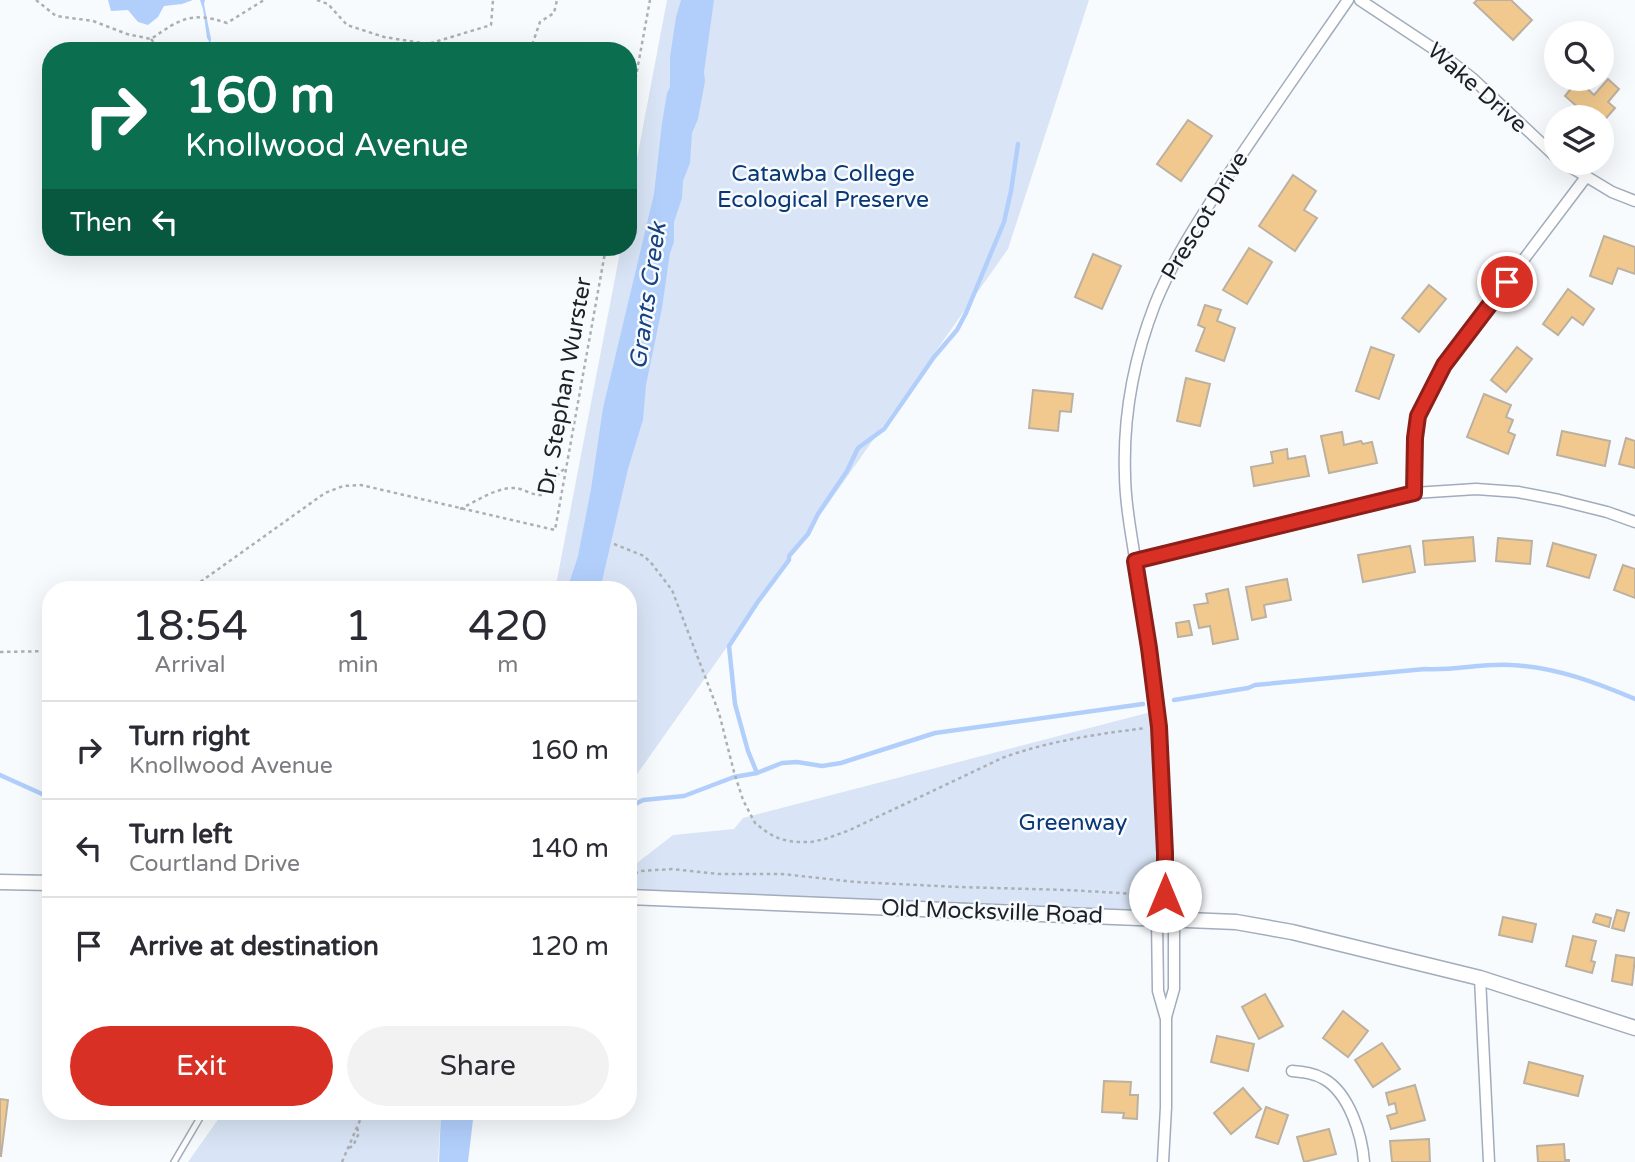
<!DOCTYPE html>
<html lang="en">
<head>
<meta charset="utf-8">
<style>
  :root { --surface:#fff; --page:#f2f2f3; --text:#2b2b33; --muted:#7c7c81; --line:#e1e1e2; --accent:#d93025 }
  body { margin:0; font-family:"Varela Round",sans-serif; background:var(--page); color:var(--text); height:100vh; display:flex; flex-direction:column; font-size:26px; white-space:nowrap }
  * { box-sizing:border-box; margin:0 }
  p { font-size:23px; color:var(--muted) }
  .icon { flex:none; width:38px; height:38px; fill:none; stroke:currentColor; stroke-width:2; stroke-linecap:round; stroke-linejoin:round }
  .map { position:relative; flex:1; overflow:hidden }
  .side { position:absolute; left:42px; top:581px; width:595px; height:539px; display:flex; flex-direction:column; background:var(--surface); border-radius:28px; box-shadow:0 7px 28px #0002 }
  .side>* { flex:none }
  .guide { position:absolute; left:42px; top:42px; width:595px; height:214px; border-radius:28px; box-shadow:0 7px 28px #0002; background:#0b6e4f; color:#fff; overflow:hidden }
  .buttons { position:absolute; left:1544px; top:21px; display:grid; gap:14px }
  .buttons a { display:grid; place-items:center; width:70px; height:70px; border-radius:50%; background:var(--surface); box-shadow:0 7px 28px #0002; font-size:35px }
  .pin { position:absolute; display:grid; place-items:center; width:60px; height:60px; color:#fff; margin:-30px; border:4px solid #fff; border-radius:50%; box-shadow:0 2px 7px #0007 }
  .me { position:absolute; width:77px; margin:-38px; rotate:0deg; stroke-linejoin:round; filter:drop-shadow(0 0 5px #0008) }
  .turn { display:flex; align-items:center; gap:24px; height:147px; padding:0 28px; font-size:32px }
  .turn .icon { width:91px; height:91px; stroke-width:2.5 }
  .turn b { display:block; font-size:49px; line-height:60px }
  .then { display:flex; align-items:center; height:66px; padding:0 28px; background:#0003; gap:14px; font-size:26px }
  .eta { display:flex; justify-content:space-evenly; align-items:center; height:119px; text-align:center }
  .eta b { font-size:42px; font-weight:600; line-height:49px }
  .primary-button { display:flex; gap:14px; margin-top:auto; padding:14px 28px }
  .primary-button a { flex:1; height:80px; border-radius:42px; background:var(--accent); color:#fff; font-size:28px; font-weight:600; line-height:80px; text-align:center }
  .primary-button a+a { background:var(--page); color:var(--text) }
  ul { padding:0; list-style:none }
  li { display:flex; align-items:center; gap:21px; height:98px; padding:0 28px; border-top:2px solid var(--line) }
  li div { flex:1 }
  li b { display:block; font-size:26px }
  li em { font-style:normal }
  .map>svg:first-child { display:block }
  .green { fill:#d9e5f6 }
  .water { fill:#b2cffc }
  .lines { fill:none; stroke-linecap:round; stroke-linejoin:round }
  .stream { stroke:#b2cffc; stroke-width:4.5 }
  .building { fill:#f1c98e; stroke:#bcb1a0; stroke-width:2 }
  .service-casing { stroke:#a1acbc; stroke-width:8 }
  .minor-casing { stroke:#a1acbc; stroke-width:13 }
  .tertiary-casing { stroke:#a1acbc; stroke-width:17 }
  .path { stroke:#acb0b4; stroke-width:2.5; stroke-dasharray:3.5 3.5; stroke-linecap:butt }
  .service { stroke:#fff; stroke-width:5 }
  .minor { stroke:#fff; stroke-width:10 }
  .tertiary { stroke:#fff; stroke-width:14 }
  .route-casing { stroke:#8d1f18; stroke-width:18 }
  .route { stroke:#d93025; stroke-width:12 }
  .labels { text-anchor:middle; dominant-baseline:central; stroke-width:5; stroke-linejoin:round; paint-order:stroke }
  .street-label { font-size:23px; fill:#1d2127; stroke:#f8fbfe }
  .park-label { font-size:23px; fill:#0a3775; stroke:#f8fbfe }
  .water-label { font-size:24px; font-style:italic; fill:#184383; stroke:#f8fbfe }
</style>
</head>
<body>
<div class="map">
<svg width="1635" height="1162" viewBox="0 0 1635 1162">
  <rect width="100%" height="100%" fill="#f8fbfe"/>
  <g class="green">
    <path d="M667,0H1089L1008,249L628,787V590H555L621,247H628V206Z"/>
    <path d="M1151,712L1159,800L1161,914L631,892L628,870L673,835L734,829L743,818Z"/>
    <path d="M224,1111H441L438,1162H188Z"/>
  </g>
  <g class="water">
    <path d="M108,0H193L182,4L164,6L158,17L148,25L138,22L128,10L111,11Z"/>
    <path d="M200,0H205L204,4L211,39L209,51H204L209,41L207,38L203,9Z"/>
    <path d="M681,0H714L704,72L705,81L698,119L692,133L690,163L683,181L682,198L674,222V242L670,253L662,308L646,385L643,420L628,469L600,590H567L578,556L591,489L603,408L654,194L662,123L667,93L670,87V57L676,17Z"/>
    <path d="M441,1111H474L468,1162H439Z"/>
  </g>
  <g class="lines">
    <g class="stream">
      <path d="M1174,700L1248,688L1255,685L1425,669C1453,671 1482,663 1511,665C1555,667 1595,682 1635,699"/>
      <path d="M757,773L748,751L735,704L729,646L757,603L789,560V556L808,534L818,514L847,471L858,448L884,429L934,357L957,330L966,313L1004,222L1011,191L1018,144"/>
      <path d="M0,775L51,798"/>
      <path d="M628,808L643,800L684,796L734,777L757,773L782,763L797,762L822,766L841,763L935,733L1143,704"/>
    </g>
  </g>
  <g class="building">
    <path d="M1477,0H1511L1532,20L1513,40L1474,3Z"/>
    <path d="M1608,79L1619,89L1608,102L1615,108L1601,124V117H1589L1565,96L1578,80L1594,95Z"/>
    <path d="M1188,120L1212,136L1181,181L1157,164Z"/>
    <path d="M1293,175L1316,191L1304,210L1317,218L1295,251L1259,226Z"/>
    <path d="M1604,236L1635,247V274L1618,268L1612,284L1590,276Z"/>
    <path d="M1249,248L1272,262L1247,304L1223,290Z"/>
    <path d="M1093,254L1121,266L1102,309L1075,297Z"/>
    <path d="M1429,285L1446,299L1419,332L1402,318Z"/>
    <path d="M1568,289L1594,309L1583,325L1572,317L1558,335L1543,324Z"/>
    <path d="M1205,305L1221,310L1217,321L1235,328L1224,361L1196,351L1205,328L1198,325Z"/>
    <path d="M1371,347L1394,355L1379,399L1356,391Z"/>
    <path d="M1517,347L1532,359L1506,392L1491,380Z"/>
    <path d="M1186,378L1210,384L1200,426L1177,421Z"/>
    <path d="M1033,390L1073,394L1071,412L1060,411L1058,431L1029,428Z"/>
    <path d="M1484,394L1511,405L1506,417L1513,420L1508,432L1515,435L1508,454L1467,437Z"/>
    <path d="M1562,431L1610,441L1605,466L1557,455Z"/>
    <path d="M1342,432L1344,445L1361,441L1363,444L1372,442L1377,463L1329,473L1321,436Z"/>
    <path d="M1626,438L1635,441V468L1619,464Z"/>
    <path d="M1287,449L1288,459L1305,456L1309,476L1254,486L1251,467L1273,463L1271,452Z"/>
    <path d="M1473,537L1475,561L1425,565L1423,541Z"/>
    <path d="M1498,538L1532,541L1530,564L1496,561Z"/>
    <path d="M1553,543L1596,555L1589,578L1547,566Z"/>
    <path d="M1410,546L1415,572L1363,582L1358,555Z"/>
    <path d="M1623,565L1635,569V598L1614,590Z"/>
    <path d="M1287,579L1291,600L1264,605L1266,617L1252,620L1246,587Z"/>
    <path d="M1228,589L1238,639L1213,644L1210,626L1199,628L1194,605L1208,603L1206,594Z"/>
    <path d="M1189,621L1192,635L1178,637L1176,623Z"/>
    <path d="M1617,910L1629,913L1624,931L1612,928Z"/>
    <path d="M1596,914L1611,918L1609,927L1593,922Z"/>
    <path d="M1503,917L1536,924L1532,942L1499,935Z"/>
    <path d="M1573,936L1596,941L1591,961L1595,962L1592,973L1566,966Z"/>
    <path d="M1616,955L1635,958L1632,985L1612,981Z"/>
    <path d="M1265,994L1283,1026L1259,1039L1242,1007Z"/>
    <path d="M1343,1011L1368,1031L1348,1057L1323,1038Z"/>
    <path d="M1217,1036L1254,1044L1248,1071L1211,1062Z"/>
    <path d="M1382,1043L1400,1069L1373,1087L1355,1060Z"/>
    <path d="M1529,1062L1583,1076L1578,1096L1524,1083Z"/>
    <path d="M1104,1081L1131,1082L1130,1095H1138L1137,1119L1123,1118L1124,1113L1102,1112Z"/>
    <path d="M1415,1085L1425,1120L1391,1129L1387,1116L1397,1113L1395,1103L1389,1105L1386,1093Z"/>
    <path d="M1243,1088L1261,1109L1231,1134L1214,1113Z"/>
    <path d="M0,1099L8,1100L1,1156H0Z"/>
    <path d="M1266,1107L1288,1115L1278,1144L1256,1137Z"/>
    <path d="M1329,1129L1336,1154L1304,1162L1297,1137Z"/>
    <path d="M1429,1139L1430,1162H1392L1390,1141Z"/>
    <path d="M1564,1144L1565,1160H1569V1162H1538L1537,1146Z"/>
  </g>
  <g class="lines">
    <defs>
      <path id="service" d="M174,1162L204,1111"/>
      <g id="minor">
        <path d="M1360,0L1440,53L1472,78L1556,157"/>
        <path d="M1564,163L1612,192L1635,201"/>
        <path d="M1414,493C1414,468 1411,439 1419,415C1424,398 1435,381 1444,365L1586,177"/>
        <path d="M1135,561L1414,493L1476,489L1518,492L1559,500L1607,512L1635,522"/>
        <path d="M1157,918L1158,991L1166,1019V1107L1163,1162"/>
        <path d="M1165,918C1166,844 1165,769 1156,696C1150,650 1142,605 1135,559C1131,531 1125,504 1125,475C1123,418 1134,358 1155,304C1174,257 1201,217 1228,175C1267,116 1308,58 1348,0"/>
        <path d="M1480,978L1489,1162"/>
        <path d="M1166,1017L1174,989V919"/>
        <path d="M1292,1071C1303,1072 1314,1073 1324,1079C1349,1093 1362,1135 1364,1162"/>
      </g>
      <g id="tertiary">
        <path d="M0,882L51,883"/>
        <path d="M628,897L1236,922L1292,932L1480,978L1635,1028"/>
      </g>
    </defs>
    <use href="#service" class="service-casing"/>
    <use href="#minor" class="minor-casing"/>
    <use href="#tertiary" class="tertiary-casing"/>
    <g class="path">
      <path d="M36,0L56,16L93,21L127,34L151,39C180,19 191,11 227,23L264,0"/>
      <path d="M317,0L328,4L347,25L384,37L428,44L491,25L493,0"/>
      <path d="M151,39L161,51"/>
      <path d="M530,51L540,22L554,13L557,0"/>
      <path d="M628,120L650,0"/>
      <path d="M460,509C477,501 496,487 516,488C524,489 533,496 542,495C555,492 552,473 567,468"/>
      <path d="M614,544L644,556L652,564L672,590L719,713L734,772L743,800L755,823L768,833L780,839L794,842H811L825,839L850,830L1002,758C1048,741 1098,734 1146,728"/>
      <path d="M189,590L325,493L343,486L361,485L555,530L606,247"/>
      <path d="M0,652L51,651"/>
      <path d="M628,876L641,871L672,869L718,874H782L856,882L959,887L1067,890L1155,895"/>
      <path d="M349,1148L353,1146L359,1133L357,1128"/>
      <path d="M342,1162L364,1111"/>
    </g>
    <use href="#service" class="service"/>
    <use href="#minor" class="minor"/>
    <use href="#tertiary" class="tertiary"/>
  </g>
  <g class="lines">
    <defs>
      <path id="route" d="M1165,896V853L1159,727L1149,648L1135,561L1414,493L1415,438L1418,416L1444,365L1507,282"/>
    </defs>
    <use href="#route" class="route-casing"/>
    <use href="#route" class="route"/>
  </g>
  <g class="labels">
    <g class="street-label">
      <text transform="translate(1477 88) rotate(41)">Wake Drive</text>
      <text transform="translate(1205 216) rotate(-59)">Prescot Drive</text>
      <text transform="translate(565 386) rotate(-80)">Dr. Stephan Wurster</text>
      <text transform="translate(992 912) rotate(2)">Old Mocksville Road</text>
    </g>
    <g class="park-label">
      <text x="823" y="174">Catawba College<tspan x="823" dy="26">Ecological Preserve</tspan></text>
      <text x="1073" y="823">Greenway</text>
    </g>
    <g class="water-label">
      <text transform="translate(648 296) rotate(-82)">Grants Creek</text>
    </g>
  </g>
</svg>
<div class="buttons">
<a><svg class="icon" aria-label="search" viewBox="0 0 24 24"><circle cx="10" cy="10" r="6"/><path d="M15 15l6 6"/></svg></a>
<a><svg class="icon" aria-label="layers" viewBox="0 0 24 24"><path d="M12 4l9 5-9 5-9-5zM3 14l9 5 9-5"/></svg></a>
</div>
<div class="pin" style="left:1507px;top:282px;background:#d93025"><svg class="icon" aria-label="arrive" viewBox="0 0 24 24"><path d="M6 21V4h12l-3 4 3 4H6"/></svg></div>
<svg class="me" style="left:1165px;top:896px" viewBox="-20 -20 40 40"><circle r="19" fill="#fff"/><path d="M0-13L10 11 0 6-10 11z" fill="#d93025"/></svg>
<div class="guide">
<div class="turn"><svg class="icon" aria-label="right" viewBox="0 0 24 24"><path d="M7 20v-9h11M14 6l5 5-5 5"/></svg><div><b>160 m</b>Knollwood Avenue</div></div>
<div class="then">Then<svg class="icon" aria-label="left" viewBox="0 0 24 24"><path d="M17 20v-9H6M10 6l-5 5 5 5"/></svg></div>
</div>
<section class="side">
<div class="eta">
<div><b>18:54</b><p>Arrival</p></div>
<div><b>1</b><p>min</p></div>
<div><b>420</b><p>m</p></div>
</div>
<ul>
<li><svg class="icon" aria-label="right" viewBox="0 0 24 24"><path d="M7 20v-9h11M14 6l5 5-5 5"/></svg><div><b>Turn right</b><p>Knollwood Avenue</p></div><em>160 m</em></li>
<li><svg class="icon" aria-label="left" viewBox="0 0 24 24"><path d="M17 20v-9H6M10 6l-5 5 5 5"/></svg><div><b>Turn left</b><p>Courtland Drive</p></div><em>140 m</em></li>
<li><svg class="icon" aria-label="arrive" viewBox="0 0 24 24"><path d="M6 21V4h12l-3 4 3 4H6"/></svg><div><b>Arrive at destination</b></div><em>120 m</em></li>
</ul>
<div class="primary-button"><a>Exit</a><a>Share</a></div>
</section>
</div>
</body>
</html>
